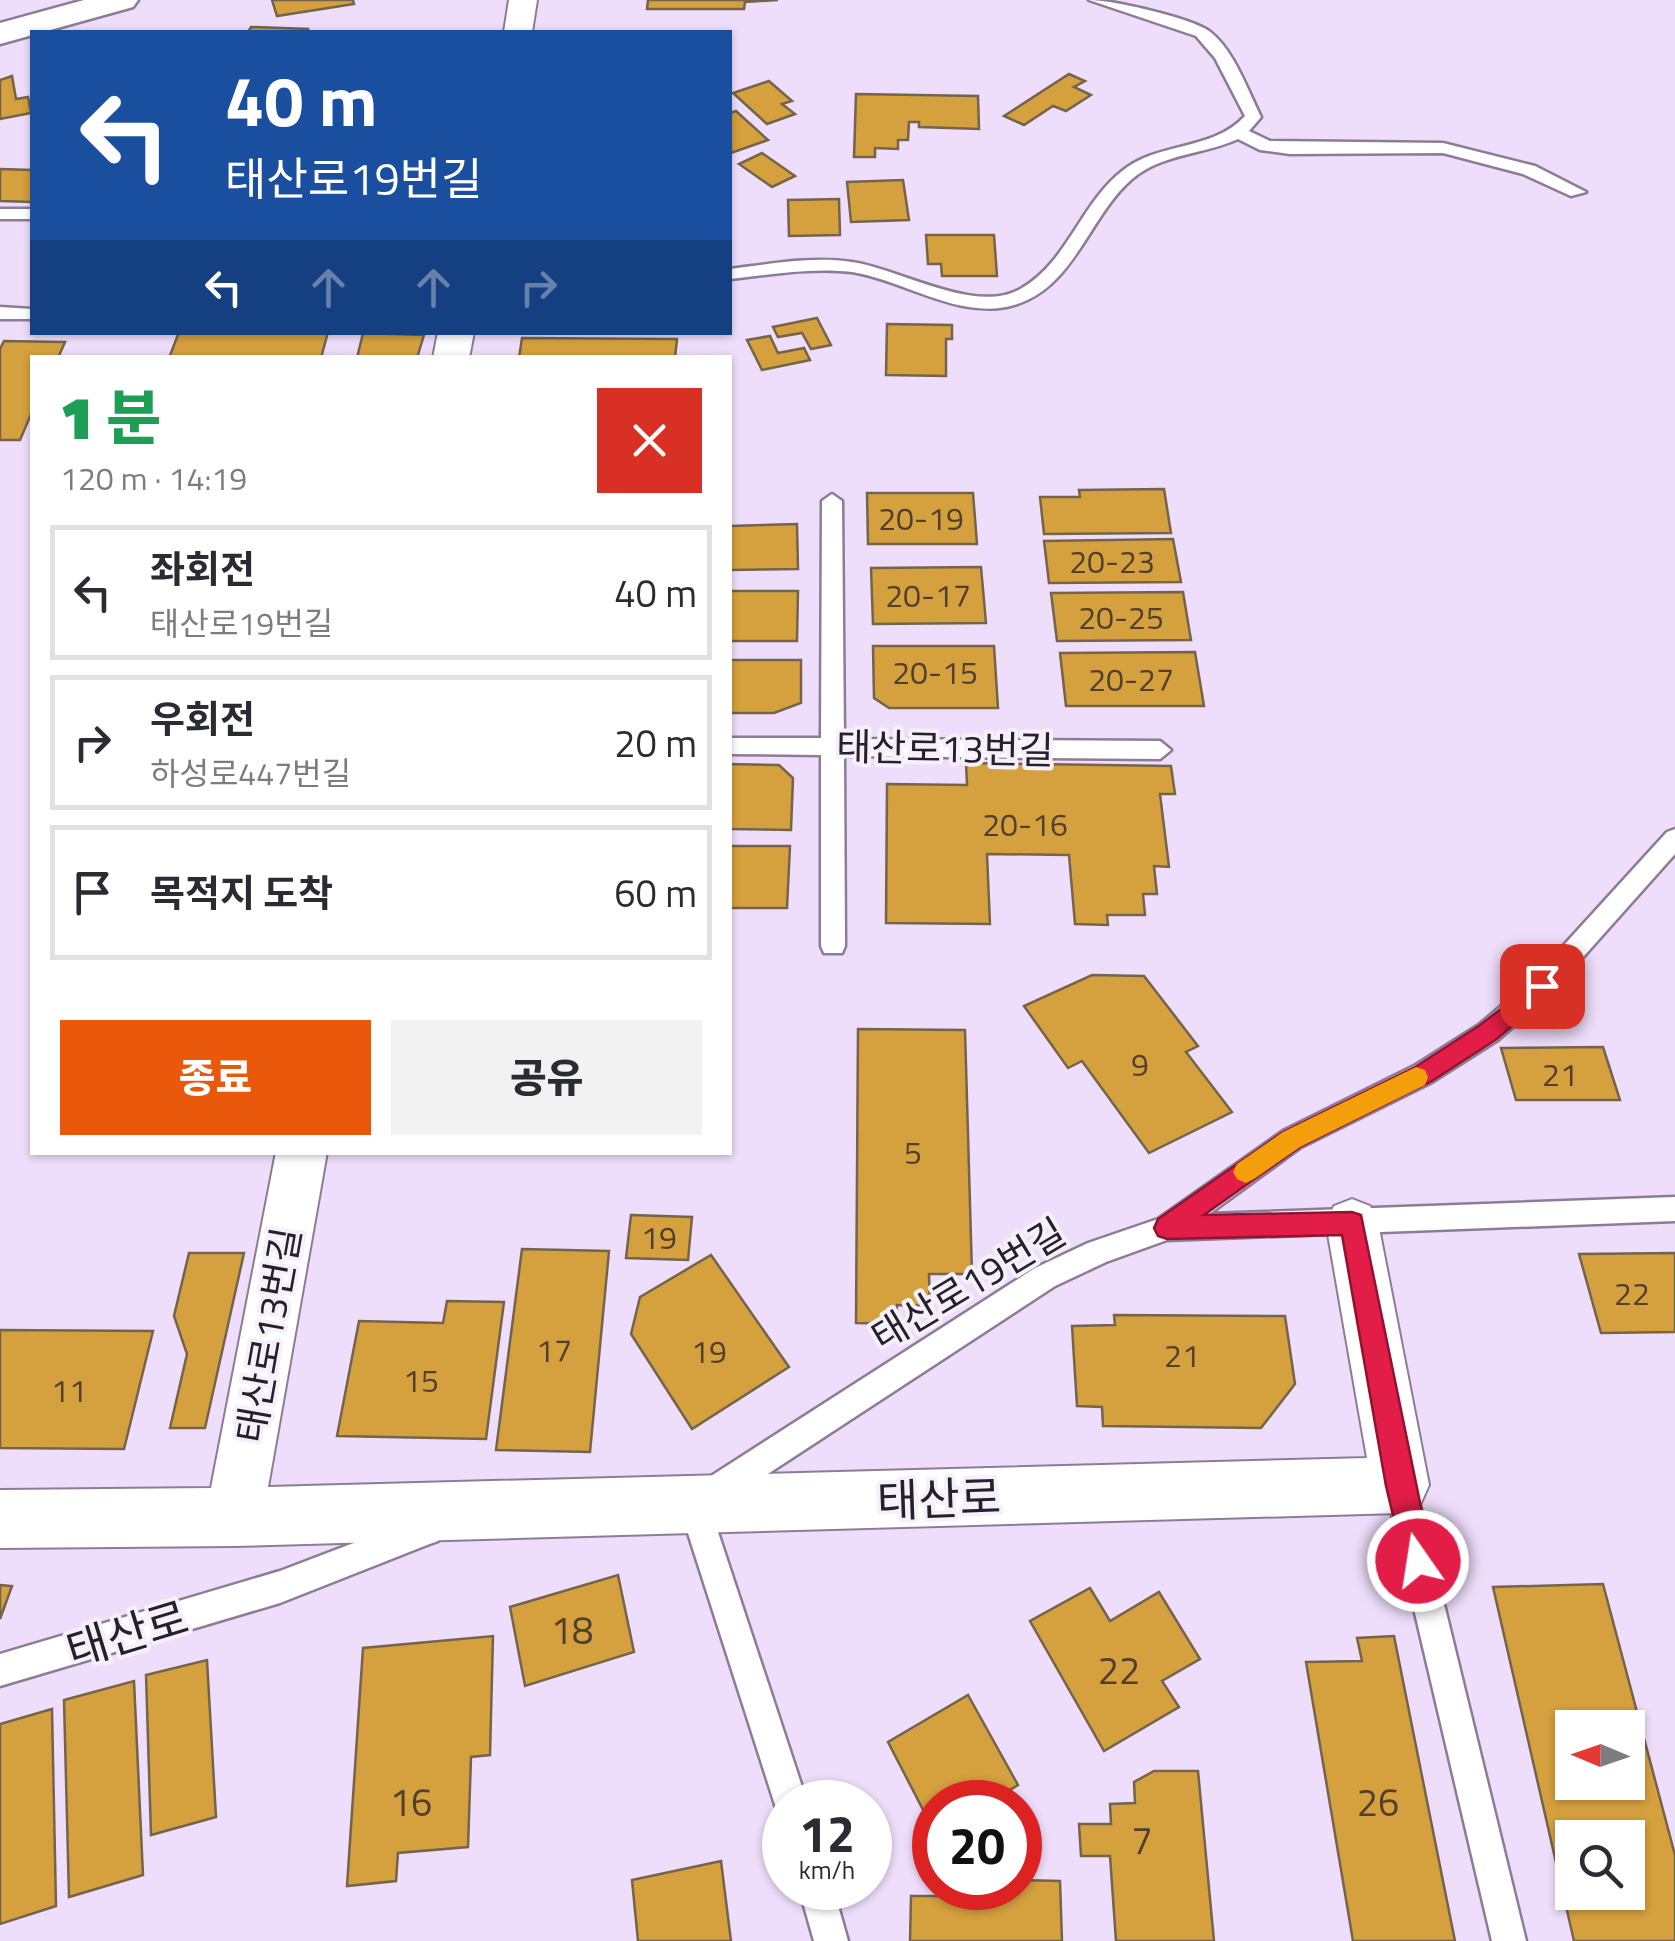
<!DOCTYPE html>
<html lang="ko">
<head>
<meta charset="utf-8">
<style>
  :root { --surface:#fff; --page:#f2f2f3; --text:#2b2b33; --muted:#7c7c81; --line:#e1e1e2; --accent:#ea580c }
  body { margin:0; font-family:"Titillium Web","Noto Sans KR",sans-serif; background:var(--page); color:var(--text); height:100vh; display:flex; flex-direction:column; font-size:38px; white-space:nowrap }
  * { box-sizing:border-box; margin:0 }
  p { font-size:32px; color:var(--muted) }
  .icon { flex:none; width:55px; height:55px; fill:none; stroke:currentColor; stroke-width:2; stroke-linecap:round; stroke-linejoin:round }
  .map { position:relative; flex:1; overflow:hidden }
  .panel { position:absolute; left:30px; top:355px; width:702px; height:800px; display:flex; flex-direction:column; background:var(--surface); border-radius:0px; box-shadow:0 2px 8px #0004 }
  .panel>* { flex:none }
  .top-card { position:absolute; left:30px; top:30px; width:702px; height:305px; border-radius:0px; box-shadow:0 2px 8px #0004; background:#1a4fa0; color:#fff; overflow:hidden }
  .needle { width:65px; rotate:272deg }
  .tools { position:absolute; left:1555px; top:1710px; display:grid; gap:20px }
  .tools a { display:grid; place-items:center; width:90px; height:90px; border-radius:0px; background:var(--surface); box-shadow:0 2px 8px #0004; font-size:50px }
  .speed { position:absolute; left:762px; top:1780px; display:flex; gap:20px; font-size:50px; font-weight:700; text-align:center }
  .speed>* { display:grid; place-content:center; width:130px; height:130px; border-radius:50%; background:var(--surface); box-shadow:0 2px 8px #0004; line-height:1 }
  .speed small { font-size:25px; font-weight:400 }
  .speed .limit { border:15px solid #d22; background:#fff; color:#111 }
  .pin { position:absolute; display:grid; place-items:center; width:85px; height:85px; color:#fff; margin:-42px; border-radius:20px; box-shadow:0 5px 15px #0006 }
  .me { position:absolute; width:110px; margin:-55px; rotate:347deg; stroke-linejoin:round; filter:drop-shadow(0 0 8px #0008) }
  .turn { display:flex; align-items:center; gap:35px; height:210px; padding:0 30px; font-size:45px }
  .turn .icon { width:130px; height:130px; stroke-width:2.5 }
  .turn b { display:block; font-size:70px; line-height:85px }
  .lanes { display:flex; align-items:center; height:95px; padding:0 30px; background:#0003; justify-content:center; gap:50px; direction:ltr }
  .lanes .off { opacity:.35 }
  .round { display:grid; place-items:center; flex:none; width:105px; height:105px; border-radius:0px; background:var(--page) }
  .summary { display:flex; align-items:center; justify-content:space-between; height:170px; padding:0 30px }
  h1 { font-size:60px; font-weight:800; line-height:75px; color:#1e9e55 }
  .primary-button { display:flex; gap:20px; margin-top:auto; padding:20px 30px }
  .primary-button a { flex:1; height:115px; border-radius:0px; background:var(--accent); color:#fff; font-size:40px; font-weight:800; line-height:115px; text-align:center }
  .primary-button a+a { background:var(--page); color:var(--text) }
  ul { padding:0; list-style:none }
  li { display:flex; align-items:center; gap:30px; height:135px; margin:0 20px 15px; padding:0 10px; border:5px solid var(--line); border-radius:0px }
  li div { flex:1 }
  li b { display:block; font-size:38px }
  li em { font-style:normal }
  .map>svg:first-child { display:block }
  .building { fill:#d5a03e; stroke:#73644b; stroke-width:2.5; fill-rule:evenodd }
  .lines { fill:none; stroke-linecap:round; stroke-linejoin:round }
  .lane-casing { stroke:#8c7d97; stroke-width:5 }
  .street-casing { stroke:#8c7d97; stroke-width:4 }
  .secondary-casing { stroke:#8c7d97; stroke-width:5 }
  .lane { fill:#fff; fill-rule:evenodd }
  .street { fill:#fff; fill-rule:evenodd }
  .secondary { fill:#fff; fill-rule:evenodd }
  .route { fill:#e11d48; stroke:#92132f; stroke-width:2.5 }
  .slow { fill:#f59e0b }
  .labels { text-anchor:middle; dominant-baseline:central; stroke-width:8; stroke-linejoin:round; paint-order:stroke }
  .number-label { font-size:32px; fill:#52402f }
  .street-label { font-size:38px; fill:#26202a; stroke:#f6f0fb }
  .near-number-label { font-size:38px; fill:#52402f }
  .near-street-label { font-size:45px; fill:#26202a; stroke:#f6f0fb }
</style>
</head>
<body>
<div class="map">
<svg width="1675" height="1941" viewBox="0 0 1675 1941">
  <rect width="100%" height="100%" fill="#eedefb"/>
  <g class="building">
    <path d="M272,0H353L354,4L277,16Z"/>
    <path d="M648,0H778L745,2L744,9H647Z"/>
    <path d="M251,27L308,29L307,32H248Z"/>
    <path d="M1069,74L1085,81L1074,87L1091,95L1066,111L1053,106L1024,125L1004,116Z"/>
    <path d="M12,76L16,99L28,97L31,113L0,119V80Z"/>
    <path d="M769,81L792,101L782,104L795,114L767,124L733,93Z"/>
    <path d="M856,94L978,96L979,129L919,127V122H909L908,140H898V149L875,148V157H854Z"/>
    <path d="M736,111L768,140L731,153L730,113Z"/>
    <path d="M762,153L795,176L772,187L739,164Z"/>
    <path d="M0,169L32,170V202L0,201Z"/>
    <path d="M903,180L909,220L851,222L847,182Z"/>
    <path d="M839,199L840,235L789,236L788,200Z"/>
    <path d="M926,235H994L997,276H942L941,264H928Z"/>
    <path d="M817,318L831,345L811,349L802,333L778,337L773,327Z"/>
    <path d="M887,324L952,325V339H946V376L886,375Z"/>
    <path d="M179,332H328L321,358H169Z"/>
    <path d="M363,333L424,335L417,358H357Z"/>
    <path d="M770,336L778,353L804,348L810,360L762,370L747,340Z"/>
    <path d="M522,338L677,339L675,358H519Z"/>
    <path d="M4,341L65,342L58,358H32V412L20,440H0V349Z"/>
    <path d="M1164,489L1171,533L1044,534L1040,497H1080L1079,490Z"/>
    <path d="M867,493H973L977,544H868Z"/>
    <path d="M797,524L798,569L730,570V526Z"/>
    <path d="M1173,539L1181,582L1049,583L1044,541Z"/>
    <path d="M981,567L986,623L873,624L871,568Z"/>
    <path d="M730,591H798L797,641H730Z"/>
    <path d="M1183,592L1191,640L1057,641L1051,593Z"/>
    <path d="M873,646H994L998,708H889L874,698Z"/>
    <path d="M1195,652L1204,706H1066L1060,653Z"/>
    <path d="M730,660H801V703L774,713H730Z"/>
    <path d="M966,763L1171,766L1175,794H1160L1169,867L1154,866L1157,894H1143L1145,915H1107L1108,925L1075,924L1069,855L987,854L990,924L886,923L887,784L967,785Z"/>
    <path d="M730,764L779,765L793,778L791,830L730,829Z"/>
    <path d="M730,846H790L787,908H730Z"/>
    <path d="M1092,975L1144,976L1198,1046L1186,1052L1232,1112L1149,1153L1082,1061L1068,1068L1024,1006Z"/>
    <path d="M858,1029L965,1030L972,1274H929L930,1306L897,1305L896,1324L856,1323Z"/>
    <path d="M1603,1047L1620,1100H1516L1501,1048Z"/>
    <path d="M631,1215L692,1217L688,1260L626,1258Z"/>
    <path d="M522,1249L609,1251L590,1452L496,1450Z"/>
    <path d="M189,1253H244L205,1428H170L187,1354L174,1316Z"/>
    <path d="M1675,1253V1332L1601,1333L1579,1254Z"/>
    <path d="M711,1255L789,1367L692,1429L631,1334L640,1297Z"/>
    <path d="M447,1301L504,1302L486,1439L337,1436L359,1321L443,1323Z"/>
    <path d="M1114,1315L1285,1316L1295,1384L1261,1428L1103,1426L1102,1407L1077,1406L1072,1326L1115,1325Z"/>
    <path d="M0,1330L153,1331L124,1449L0,1448Z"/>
    <path d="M618,1575L634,1652L525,1686L510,1607Z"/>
    <path d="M1603,1584L1675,1855V1941H1574L1493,1587ZM1572,1728H1628V1782H1572ZM1572,1838H1628V1892H1572Z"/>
    <path d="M0,1585L12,1586L0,1619Z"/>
    <path d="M1090,1588L1110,1621L1159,1592L1200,1659L1162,1681L1179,1707L1104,1751L1030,1621Z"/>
    <path d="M493,1636L490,1755L471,1757L468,1847L398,1853L396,1881L347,1886L363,1648Z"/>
    <path d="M1394,1636L1455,1941H1353L1306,1662L1362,1661L1357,1638Z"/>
    <path d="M207,1660L216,1817L151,1835L146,1675Z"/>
    <path d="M134,1681L143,1875L69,1897L64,1700Z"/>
    <path d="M968,1695L1018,1785L990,1802H935V1833L888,1742Z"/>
    <path d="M52,1709L56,1906L0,1924V1724Z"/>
    <path d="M1154,1771H1198L1214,1941H1116L1110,1856H1081L1079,1824H1111L1110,1804L1135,1803L1134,1782Z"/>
    <path d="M721,1861L731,1941H638L632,1880Z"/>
    <path d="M1020,1880L1060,1881L1062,1941H910L911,1896H942V1888H1020Z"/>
  </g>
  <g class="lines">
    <defs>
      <g id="lane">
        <path d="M1089,0C1113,0 1191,18 1209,31C1234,50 1247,89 1261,117L1249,131L1270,141L1443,143L1535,166L1586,192L1571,196L1523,174L1443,153L1290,154L1260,150L1238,139C1203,155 1163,153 1132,179C1089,216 1074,288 1014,305C960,321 904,280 852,272C811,267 770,275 730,279V269C770,264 812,256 852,262C901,269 977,316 1022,288C1067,262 1081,204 1121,172C1157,141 1212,152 1245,116L1215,58L1196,36Z"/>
        <rect x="0" y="209" width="32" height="10"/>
        <path d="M0,307L32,309V319H0Z"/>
        <path d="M832,494L842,501L844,739L1160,741L1171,750L1160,759L844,756L845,946L842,953H824L821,946V755L730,754V738H821L822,501Z"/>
        <path d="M1675,829V854L1551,993L1498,1040L1432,1082L1301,1147L1209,1214L1675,1197V1221L1167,1240L1106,1262L1055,1286L711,1511L807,1802H785V1817L778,1814L679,1505L683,1494L1035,1268L1088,1243L1158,1219L1283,1131L1414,1066L1480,1024L1533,979L1667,832Z"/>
        <path d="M1400,1470L1411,1474L1415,1485L1526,1941H1492L1385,1485L1389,1474Z"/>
        <path d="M427,1515L438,1519L442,1530L438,1541L427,1545L280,1603L0,1686V1654L280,1571Z"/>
        <path d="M799,1888H833L848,1941H814Z"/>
      </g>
      <g id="street">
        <path d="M509,0H537L532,32H504Z"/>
        <path d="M438,332H474L469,358H433Z"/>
        <path d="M276,1152H327L268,1487L1367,1458L1326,1223L1334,1206L1352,1199L1370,1206L1378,1223L1429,1485L1420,1505L1400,1513L234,1546L0,1548V1490L211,1488Z"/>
      </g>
      <path id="secondary" d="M84,0H138L133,7L0,44V23Z"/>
    </defs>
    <use href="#lane" class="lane-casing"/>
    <use href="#street" class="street-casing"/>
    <use href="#secondary" class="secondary-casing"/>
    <use href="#lane" class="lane"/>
    <use href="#street" class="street"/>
    <use href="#secondary" class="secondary"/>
  </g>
  <path class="route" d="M1542,977L1550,980L1554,986L1550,993L1497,1039L1432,1081L1300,1147L1204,1215L1352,1212L1361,1215L1432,1561L1428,1571L1418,1575L1408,1571L1404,1561L1386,1486L1342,1235L1167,1239L1158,1236L1154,1228L1158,1219L1283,1132L1415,1067L1480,1025Z"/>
  <path class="slow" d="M1416,1067L1425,1070L1428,1077L1425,1085L1300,1147L1254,1179L1246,1183L1237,1179L1233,1172L1237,1164L1283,1132Z"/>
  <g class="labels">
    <g class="number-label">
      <text x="921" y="518">20-19</text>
      <text x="1112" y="561">20-23</text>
      <text x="928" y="595">20-17</text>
      <text x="1121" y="617">20-25</text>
      <text x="935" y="672">20-15</text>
      <text x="1131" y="679">20-27</text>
      <text x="1025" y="824">20-16</text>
      <text x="1140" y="1064">9</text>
      <text x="1560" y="1074">21</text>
      <text x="913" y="1152">5</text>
      <text x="659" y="1237">19</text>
      <text x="1632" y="1293">22</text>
      <text x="554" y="1350">17</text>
      <text x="709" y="1351">19</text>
      <text x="1182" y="1355">21</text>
      <text x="421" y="1380">15</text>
      <text x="69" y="1390">11</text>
    </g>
    <g class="street-label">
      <text transform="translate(945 748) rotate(1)">태산로13번길</text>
      <text transform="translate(968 1284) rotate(-31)">태산로19번길</text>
      <text transform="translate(268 1335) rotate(-80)">태산로13번길</text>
    </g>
    <g class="near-number-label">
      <text x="572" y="1630">18</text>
      <text x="1119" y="1670">22</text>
      <text x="411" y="1802">16</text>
      <text x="1378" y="1802">26</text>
      <text x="1142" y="1840">7</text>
    </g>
    <g class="near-street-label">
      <text transform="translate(939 1498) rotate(-2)">태산로</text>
      <text transform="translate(127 1633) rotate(-17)">태산로</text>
    </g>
  </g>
</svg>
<div class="tools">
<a><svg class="needle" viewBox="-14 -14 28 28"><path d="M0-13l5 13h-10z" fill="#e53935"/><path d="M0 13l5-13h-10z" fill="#7c7c81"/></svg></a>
<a><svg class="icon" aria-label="search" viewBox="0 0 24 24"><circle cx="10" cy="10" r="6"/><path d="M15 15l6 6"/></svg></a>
</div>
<div class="speed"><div>12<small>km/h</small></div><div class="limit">20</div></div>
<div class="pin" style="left:1542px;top:986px;background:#d93025"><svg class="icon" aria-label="arrive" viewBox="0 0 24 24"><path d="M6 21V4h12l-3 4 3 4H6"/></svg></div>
<svg class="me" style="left:1418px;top:1561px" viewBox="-20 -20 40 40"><circle r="17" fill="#e11d48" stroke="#fff" stroke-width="3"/><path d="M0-11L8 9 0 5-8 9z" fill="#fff"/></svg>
<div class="top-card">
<div class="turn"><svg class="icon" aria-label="left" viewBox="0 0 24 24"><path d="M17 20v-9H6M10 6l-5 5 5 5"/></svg><div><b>40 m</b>태산로19번길</div></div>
<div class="lanes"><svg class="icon" aria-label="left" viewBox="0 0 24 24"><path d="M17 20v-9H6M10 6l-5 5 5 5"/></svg><svg class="icon off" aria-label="ahead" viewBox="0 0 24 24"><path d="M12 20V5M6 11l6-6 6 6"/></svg><svg class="icon off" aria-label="ahead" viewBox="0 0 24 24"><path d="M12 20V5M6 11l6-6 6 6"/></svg><svg class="icon off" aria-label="right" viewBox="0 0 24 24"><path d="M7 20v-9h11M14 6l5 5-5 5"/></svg></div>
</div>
<section class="panel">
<div class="summary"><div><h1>1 분</h1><p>120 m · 14:19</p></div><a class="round" style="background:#d93025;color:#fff"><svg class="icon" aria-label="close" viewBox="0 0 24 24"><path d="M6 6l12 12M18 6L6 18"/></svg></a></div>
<ul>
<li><svg class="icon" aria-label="left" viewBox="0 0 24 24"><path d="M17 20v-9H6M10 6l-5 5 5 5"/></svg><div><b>좌회전</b><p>태산로19번길</p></div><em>40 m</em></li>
<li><svg class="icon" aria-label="right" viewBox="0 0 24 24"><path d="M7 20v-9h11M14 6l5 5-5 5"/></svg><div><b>우회전</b><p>하성로447번길</p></div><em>20 m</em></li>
<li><svg class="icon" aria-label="arrive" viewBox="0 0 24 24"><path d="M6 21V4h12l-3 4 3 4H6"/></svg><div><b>목적지 도착</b></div><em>60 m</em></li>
</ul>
<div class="primary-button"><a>종료</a><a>공유</a></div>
</section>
</div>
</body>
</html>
